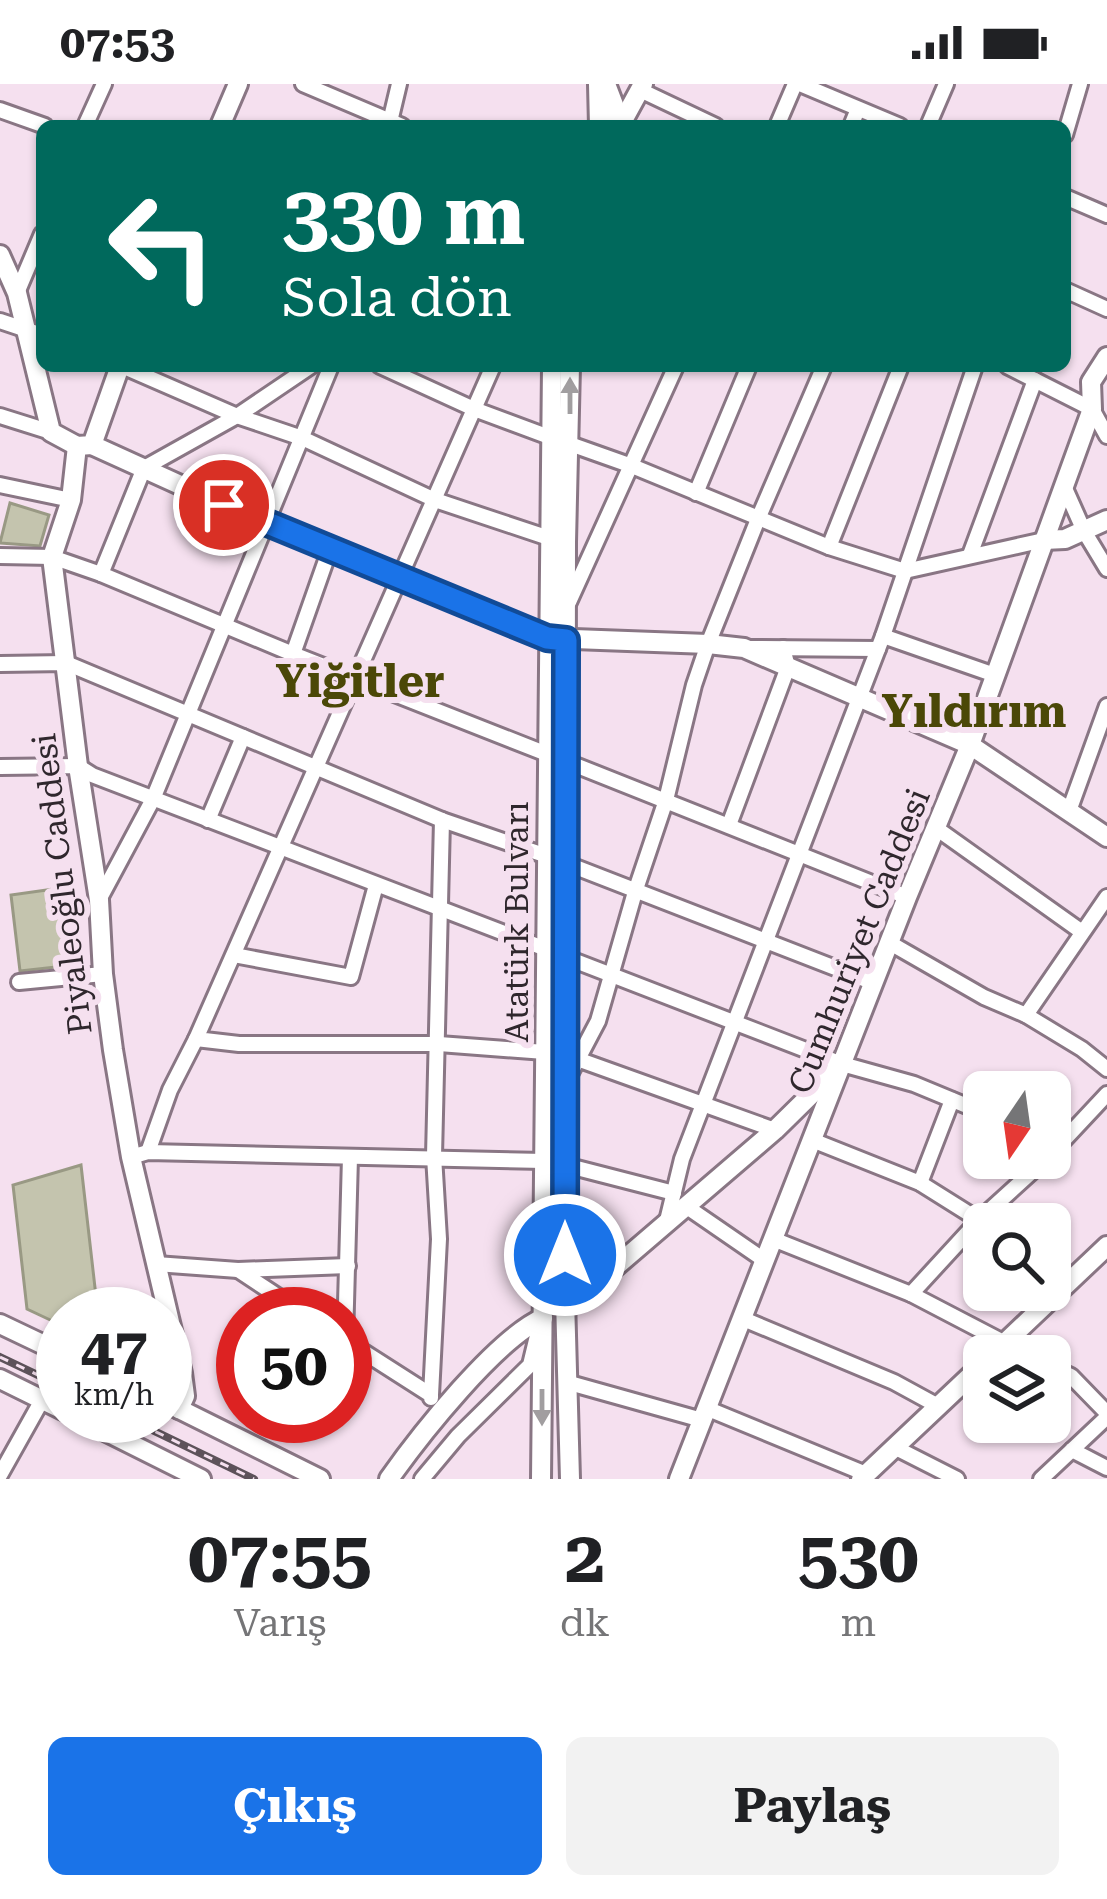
<!DOCTYPE html>
<html lang="tr">
<head>
<meta charset="utf-8">
<style>
  :root { --surface:#fff; --page:#f2f2f2; --text:#202124; --muted:#757577; --accent:#1a73e8 }
  body { margin:0; font-family:"Roboto Serif",serif; background:var(--page); color:var(--text); height:100vh; display:flex; flex-direction:column; font-size:45px; white-space:nowrap }
  * { box-sizing:border-box; margin:0 }
  p { font-size:39px; color:var(--muted) }
  .icon { flex:none; width:66px; height:66px; fill:none; stroke:currentColor; stroke-width:2; stroke-linecap:round; stroke-linejoin:round }
  .map { position:relative; height:1395px; overflow:hidden }
  .side { display:flex; flex-direction:column; background:var(--surface); flex:1 }
  .side>* { flex:none }
  .hud { position:absolute; left:36px; top:36px; width:1035px; height:252px; border-radius:18px; box-shadow:0 3px 9px #0004; background:#00695c; color:#fff; overflow:hidden }
  .needle { width:78px; rotate:193deg }
  .buttons { position:absolute; left:963px; top:987px; display:grid; gap:24px }
  .buttons a { display:grid; place-items:center; width:108px; height:108px; border-radius:18px; background:var(--surface); box-shadow:0 3px 9px #0004; font-size:60px }
  .speed { position:absolute; left:36px; top:1203px; display:flex; gap:24px; font-size:60px; font-weight:700; text-align:center }
  .speed>* { display:grid; place-content:center; width:156px; height:156px; border-radius:50%; background:var(--surface); box-shadow:0 3px 9px #0004; line-height:1 }
  .speed small { font-size:30px; font-weight:400 }
  .speed .limit { border:18px solid #d22; background:#fff; color:#111 }
  .pin { position:absolute; display:grid; place-items:center; width:102px; height:102px; color:#fff; margin:-51px; border:6px solid #fff; border-radius:50%; box-shadow:0 3px 12px #0007 }
  .me { position:absolute; width:132px; margin:-66px; rotate:0deg; stroke-linejoin:round; filter:drop-shadow(0 0 9px #0008) }
  .turn { display:flex; align-items:center; gap:42px; height:252px; padding:0 48px; font-size:54px }
  .turn .icon { width:156px; height:156px; stroke-width:2.5 }
  .turn b { display:block; font-size:84px; line-height:102px }
  .eta { display:flex; justify-content:space-evenly; align-items:center; height:204px; text-align:center }
  .eta b { font-size:72px; font-weight:700; line-height:84px }
  .button { display:flex; gap:24px; margin-top:auto; padding:24px 48px }
  .button a { flex:1; height:138px; border-radius:18px; background:var(--accent); color:#fff; font-size:48px; font-weight:700; line-height:138px; text-align:center }
  .button a+a { background:var(--page); color:var(--text) }
  .status { display:flex; justify-content:space-between; align-items:center; height:84px; padding:0 60px; background:var(--surface); direction:ltr }
  .status svg { height:33px; fill:currentColor }
  .map>svg:first-child { display:block }
  .building { fill:#c4c4ae; stroke:#999984; stroke-width:3 }
  .lines { fill:none; stroke-linecap:round; stroke-linejoin:round }
  .street-casing { stroke:#897684; stroke-width:20 }
  .secondary-casing { stroke:#897684; stroke-width:24 }
  .street { stroke:#fff; stroke-width:14 }
  .secondary { stroke:#fff; stroke-width:18 }
  .rail-casing { stroke:#5d525a; stroke-width:8 }
  .rail { stroke:#f5e0ef; stroke-width:3; stroke-dasharray:9; stroke-linecap:butt }
  .oneway { fill:#a19ea0 }
  .route-casing { stroke:#114b97; stroke-width:30 }
  .route { stroke:#1a73e8; stroke-width:21 }
  .labels { text-anchor:middle; dominant-baseline:central; stroke-width:12; stroke-linejoin:round; paint-order:stroke }
  .street-label { font-size:33px; fill:#2f272d; stroke:#f5e0ef }
  .district-label { font-size:45px; font-weight:bold; fill:#4b4807; stroke:#f5e0ef }
</style>
</head>
<body>
<div class="status"><b>07:53</b><svg viewBox="0 0 49 12"><path d="M0 12V9h3v3zM5 12V6h3v6zM10 12V3h3v9zM15 12V0h3v12zM26 1h20v11H26zM47 4h2v5h-2z"/></svg></div>
<div class="map">
<svg width="1107" height="1395" viewBox="0 0 1107 1395">
  <rect width="100%" height="100%" fill="#f5e0ef"/>
  <g class="building">
    <path d="M10,419L49,431L40,462L0,459Z"/>
    <path d="M68,803L74,881L20,887L11,811Z"/>
    <path d="M81,1081L98,1230H63V1242L27,1225L13,1101Z"/>
  </g>
  <g class="lines">
    <defs>
      <g id="street">
        <path d="M303,0L402,42"/>
        <path d="M800,0L900,42"/>
        <path d="M640,6L716,42"/>
        <path d="M0,26L45,42"/>
        <path d="M85,42L104,0"/>
        <path d="M389,42L399,0"/>
        <path d="M777,42L795,0"/>
        <path d="M851,42L858,25"/>
        <path d="M928,42L946,0"/>
        <path d="M1065,51L1080,0"/>
        <path d="M1065,113L1107,131"/>
        <path d="M1065,206L1107,225"/>
        <path d="M17,209L42,150"/>
        <path d="M0,237L42,251"/>
        <path d="M122,282L237,332L302,354L435,416L549,454"/>
        <path d="M380,282L474,325L552,354"/>
        <path d="M493,282L196,955L239,960H439L545,968"/>
        <path d="M1007,282L1092,325L1107,352"/>
        <path d="M0,332L51,348"/>
        <path d="M570,360L632,382L829,463L905,487L1044,456"/>
        <path d="M0,401L71,416"/>
        <path d="M1064,402L1084,447L1107,485"/>
        <path d="M696,409L749,282"/>
        <path d="M829,463L901,282"/>
        <path d="M330,465L293,570L547,670"/>
        <path d="M970,471L1035,296"/>
        <path d="M0,472L52,473L101,490L293,570"/>
        <path d="M101,490L144,384L237,332L311,282"/>
        <path d="M569,518L676,282"/>
        <path d="M883,552L995,591"/>
        <path d="M751,564L878,565"/>
        <path d="M0,580L66,579L442,736L547,772"/>
        <path d="M565,677L907,813"/>
        <path d="M0,683L78,682L92,691L546,865"/>
        <path d="M1069,727L1107,622"/>
        <path d="M208,736L243,653"/>
        <path d="M729,741L788,583L783,564"/>
        <path d="M936,744L1082,848"/>
        <path d="M565,779L874,899"/>
        <path d="M99,816L153,715L331,282"/>
        <path d="M890,859L984,913L1026,931L1082,965L1107,985"/>
        <path d="M234,871L351,893L376,801"/>
        <path d="M565,873L842,980L914,1000L984,1029"/>
        <path d="M19,898L103,890"/>
        <path d="M1026,931L1107,813"/>
        <path d="M580,976L775,1046"/>
        <path d="M567,996L598,937L635,808L666,716L694,601L708,560L758,435L824,282"/>
        <path d="M812,1056L920,1099L979,1136"/>
        <path d="M148,1068L170,1006L196,955"/>
        <path d="M1050,1071L1107,1010"/>
        <path d="M131,1073L148,1068L544,1077"/>
        <path d="M350,1073L345,1256L431,1311V1314"/>
        <path d="M565,1081L674,1109"/>
        <path d="M920,1099L952,1016"/>
        <path d="M687,1123L764,1176"/>
        <path d="M666,1141L682,1075L883,552L975,282"/>
        <path d="M773,1155L911,1210L1030,1272"/>
        <path d="M156,1180L238,1186L348,1182"/>
        <path d="M238,1186L305,1230"/>
        <path d="M911,1210L979,1136L1047,1074"/>
        <path d="M741,1234L894,1298L938,1322"/>
        <path d="M1050,1282L1071,1292L1107,1329"/>
        <path d="M566,1298L702,1336"/>
        <path d="M431,1311L439,1155L434,1072L442,736"/>
        <path d="M706,1324L866,1390"/>
        <path d="M894,1363L957,1395"/>
        <path d="M1072,1366L1107,1384"/>
        <path d="M0,1391L42,1316"/>
        <path d="M422,1395L458,1352L530,1281L537,1252"/>
        <path d="M1041,1395L1107,1333"/>
      </g>
      <g id="secondary">
        <path d="M598,0L599,42"/>
        <path d="M606,0L614,21L617,42"/>
        <path d="M220,42L238,0"/>
        <path d="M620,42L643,0"/>
        <path d="M0,171L17,209L51,348L77,362"/>
        <path d="M120,282L92,361L77,362L71,416L52,473L78,682L99,816L103,890L113,966L131,1073L182,1289L185,1312L179,1325"/>
        <path d="M570,282L566,458L565,1215L570,1395"/>
        <path d="M92,361L264,439L547,554L708,560L744,564L970,661L1107,753"/>
        <path d="M1044,456L1065,455L1107,436"/>
        <path d="M565,1226L775,1046L834,988"/>
        <path d="M0,1240L63,1270"/>
        <path d="M991,1272L1107,1162"/>
        <path d="M0,1295L63,1326"/>
        <path d="M165,1318L320,1395"/>
        <path d="M75,1332L201,1395"/>
        <path d="M389,1395C420,1351 496,1255 543,1234"/>
        <path d="M541,1395L552,282"/>
        <path d="M679,1395L907,813L970,661L1092,325L1091,298L1107,273"/>
        <path d="M861,1395L984,1279"/>
      </g>
    </defs>
    <use href="#street" class="street-casing"/>
    <use href="#secondary" class="secondary-casing"/>
    <use href="#street" class="street"/>
    <use href="#secondary" class="secondary"/>
    <defs>
      <g id="rail">
        <path d="M0,1273L63,1303"/>
        <path d="M123,1332L254,1395"/>
      </g>
    </defs>
    <use href="#rail" class="rail-casing"/>
    <use href="#rail" class="rail"/>
  </g>
  <defs><path id="oneway-solid" d="M-6-.8H1V-3.2L6.5 0L1 3.2V.8H-6Z" transform="scale(3)"/></defs>
  <g class="oneway">
    <use href="#oneway-solid" transform="translate(570 312) rotate(-90)"/>
    <use href="#oneway-solid" transform="translate(542 1323) rotate(90)"/>
  </g>
  <g class="lines">
    <defs>
      <path id="route" d="M224,421L547,554L566,556L565,1171"/>
    </defs>
    <use href="#route" class="route-casing"/>
    <use href="#route" class="route"/>
  </g>
  <g class="labels">
    <g class="street-label">
      <text transform="translate(62 800) rotate(-97)">Piyaleoğlu Caddesi</text>
      <text transform="translate(516 838) rotate(-90)">Atatürk Bulvarı</text>
      <text transform="translate(859 857) rotate(-68)">Cumhuriyet Caddesi</text>
    </g>
    <g class="district-label">
      <text x="360" y="597">Yiğitler</text>
      <text x="974" y="627">Yıldırım</text>
    </g>
  </g>
</svg>
<div class="buttons">
<a><svg class="needle" viewBox="-14 -14 28 28"><path d="M0-13l5 13h-10z" fill="#e53935"/><path d="M0 13l5-13h-10z" fill="#757577"/></svg></a>
<a><svg class="icon" aria-label="search" viewBox="0 0 24 24"><circle cx="10" cy="10" r="6"/><path d="M15 15l6 6"/></svg></a>
<a><svg class="icon" aria-label="layers" viewBox="0 0 24 24"><path d="M12 4l9 5-9 5-9-5zM3 14l9 5 9-5"/></svg></a>
</div>
<div class="speed"><div>47<small>km/h</small></div><div class="limit">50</div></div>
<div class="pin" style="left:224px;top:421px;background:#d93025"><svg class="icon" aria-label="arrive" viewBox="0 0 24 24"><path d="M6 21V4h12l-3 4 3 4H6"/></svg></div>
<svg class="me" style="left:565px;top:1171px" viewBox="-20 -20 40 40"><circle r="17" fill="#1a73e8" stroke="#fff" stroke-width="3"/><path d="M0-11L8 9 0 5-8 9z" fill="#fff"/></svg>
<div class="hud">
<div class="turn"><svg class="icon" aria-label="left" viewBox="0 0 24 24"><path d="M17 20v-9H6M10 6l-5 5 5 5"/></svg><div><b>330 m</b>Sola dön</div></div>
</div>
</div>
<section class="side">
<div class="eta">
<div><b>07:55</b><p>Varış</p></div>
<div><b>2</b><p>dk</p></div>
<div><b>530</b><p>m</p></div>
</div>
<div class="button"><a>Çıkış</a><a>Paylaş</a></div>
</section>
</body>
</html>
